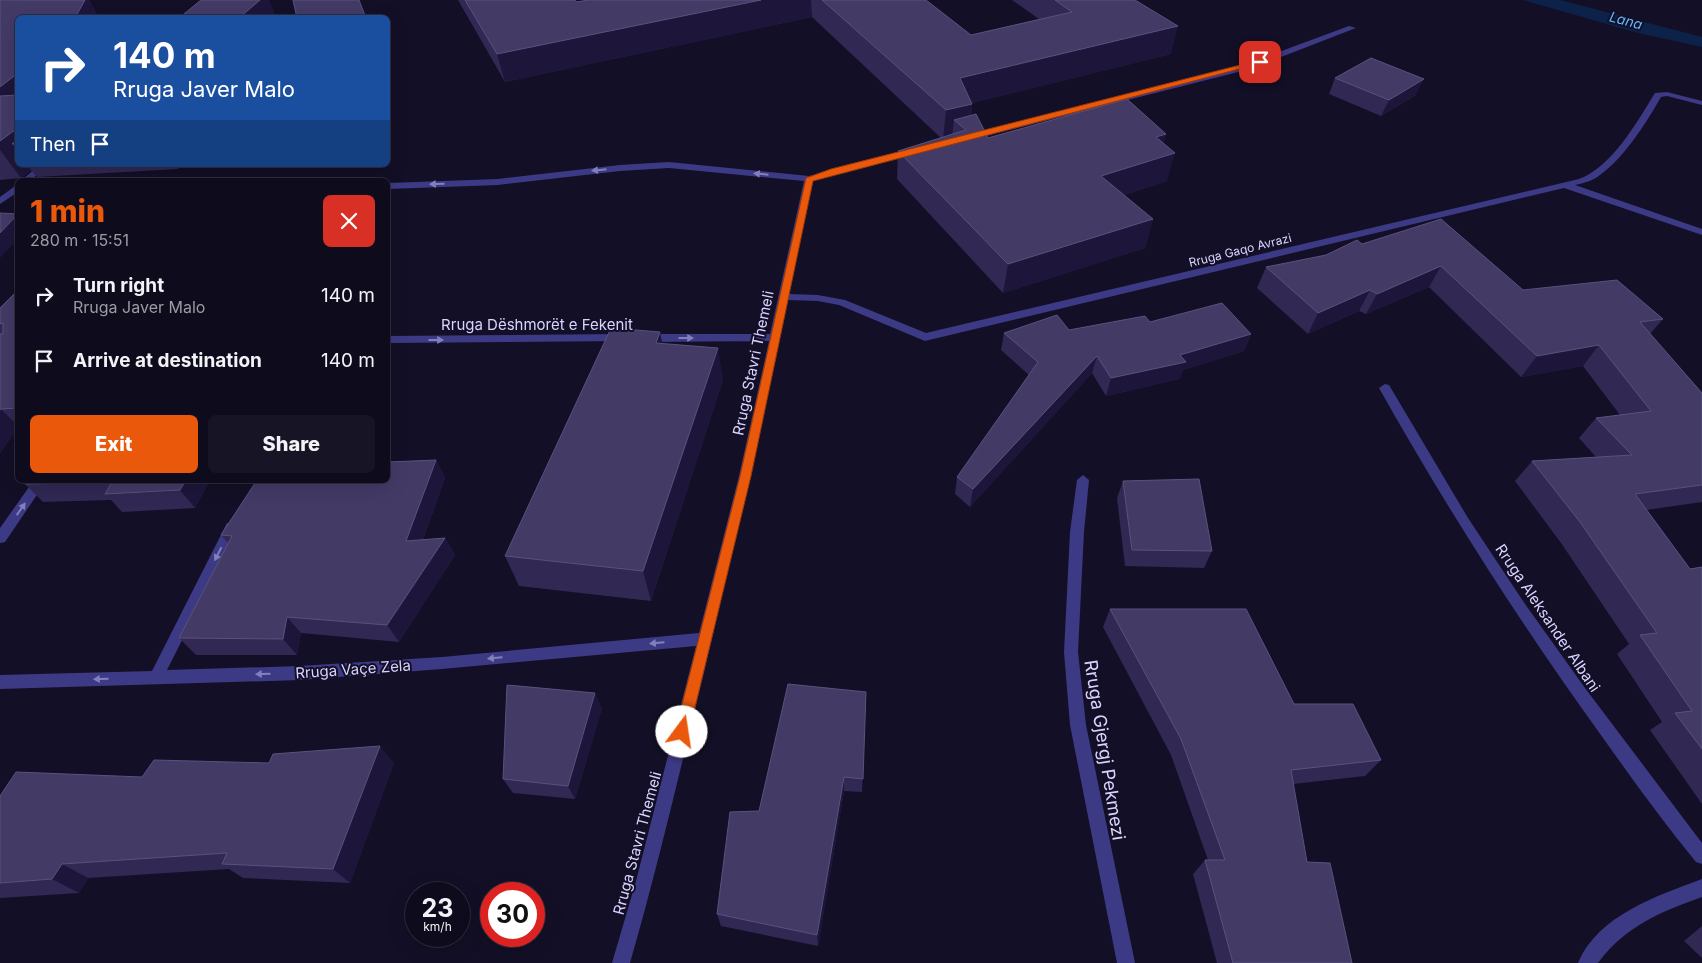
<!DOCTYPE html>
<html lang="en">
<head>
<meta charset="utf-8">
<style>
  :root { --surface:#0e0b1c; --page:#171425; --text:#f1f3f6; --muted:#9b9ba3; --line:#2e2b3b; --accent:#ea580c }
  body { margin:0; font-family:Inter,sans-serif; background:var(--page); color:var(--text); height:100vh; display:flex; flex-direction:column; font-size:19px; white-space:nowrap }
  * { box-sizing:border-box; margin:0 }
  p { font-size:16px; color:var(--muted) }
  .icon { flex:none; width:28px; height:28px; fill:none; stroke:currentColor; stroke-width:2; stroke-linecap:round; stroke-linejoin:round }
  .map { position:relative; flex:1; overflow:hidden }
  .details { position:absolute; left:15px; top:178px; width:375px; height:305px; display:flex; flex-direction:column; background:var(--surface); border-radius:8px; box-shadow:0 5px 20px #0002,0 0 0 1px var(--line) }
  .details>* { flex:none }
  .top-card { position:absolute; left:15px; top:15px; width:375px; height:152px; border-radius:8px; box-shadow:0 5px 20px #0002,0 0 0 1px var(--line); background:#1a4fa0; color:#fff; overflow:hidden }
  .speed { position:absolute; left:405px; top:882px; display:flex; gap:10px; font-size:25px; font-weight:700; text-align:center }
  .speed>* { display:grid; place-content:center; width:65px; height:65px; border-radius:50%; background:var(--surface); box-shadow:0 5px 20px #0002,0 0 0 1px var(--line); line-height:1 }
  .speed small { font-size:12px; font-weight:400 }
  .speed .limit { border:8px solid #d22; background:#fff; color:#111 }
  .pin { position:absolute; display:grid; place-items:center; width:42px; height:42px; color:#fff; margin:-21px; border-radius:10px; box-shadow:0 2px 8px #0006 }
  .me { position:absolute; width:55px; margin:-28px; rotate:14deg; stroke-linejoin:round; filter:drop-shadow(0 0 4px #0008) }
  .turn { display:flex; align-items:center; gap:18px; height:105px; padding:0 15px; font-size:22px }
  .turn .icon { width:65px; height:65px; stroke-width:2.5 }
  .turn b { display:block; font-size:35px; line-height:42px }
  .then { display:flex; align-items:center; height:48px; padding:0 15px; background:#0003; gap:10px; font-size:19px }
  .round { display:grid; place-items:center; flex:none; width:52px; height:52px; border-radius:8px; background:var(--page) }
  .overview { display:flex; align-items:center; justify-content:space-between; height:85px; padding:0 15px }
  h1 { font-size:30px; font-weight:800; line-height:38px; color:var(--accent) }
  .cta { display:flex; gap:10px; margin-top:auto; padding:10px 15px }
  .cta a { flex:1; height:58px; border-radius:8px; background:var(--accent); color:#fff; font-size:20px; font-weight:800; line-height:58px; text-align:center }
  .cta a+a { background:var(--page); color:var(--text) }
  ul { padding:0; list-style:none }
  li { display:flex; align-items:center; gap:15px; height:65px; padding:0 15px }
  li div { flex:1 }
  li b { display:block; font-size:19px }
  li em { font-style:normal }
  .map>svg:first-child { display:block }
  .water { fill:#0c2248 }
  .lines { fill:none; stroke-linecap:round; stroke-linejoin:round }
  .minor { fill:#3d3a85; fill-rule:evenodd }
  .wall { fill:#312854 }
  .shaded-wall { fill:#1d163a }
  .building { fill:#433a66; stroke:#5a527e }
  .oneway { fill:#837fbc }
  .route { fill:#ea580c; stroke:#983908 }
  .labels { text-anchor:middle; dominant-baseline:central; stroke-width:4; stroke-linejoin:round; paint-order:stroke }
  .far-street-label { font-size:12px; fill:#d9d4ff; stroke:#130f26 }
  .far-water-label { font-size:14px; font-style:italic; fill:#62b6ff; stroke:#130f26 }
  .street-label { font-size:15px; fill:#d9d4ff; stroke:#130f26 }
  .near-street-label { font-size:18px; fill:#d9d4ff; stroke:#130f26 }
</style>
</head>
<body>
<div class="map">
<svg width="1702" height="963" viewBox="0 0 1702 963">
  <rect width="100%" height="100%" fill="#130f26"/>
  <path class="water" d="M1523,0H1560L1702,37V47L1638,33Z"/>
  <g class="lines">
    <g class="minor">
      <path d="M1349,26L1356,28L1250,69L970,140L966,137L1244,65Z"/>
      <path d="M1667,92L1702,101V105L1667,96L1661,97C1647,122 1624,158 1600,175C1593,181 1584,183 1575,185L1702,229V235L1564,188L925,341L839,305L818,301L788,300C761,431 730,563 699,693C677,783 656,873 630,963H612L636,881L696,646L442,669L300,680L0,689V675L152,671L227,523H237L239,527L167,670L300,666L442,657L699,633L739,476L769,341L645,342L640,338L645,334H770L804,181L669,168L620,171L498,185L388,189V183L498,179L620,165L669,162L809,176L915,150V154L813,181L789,294L818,295L845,300L926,333L1579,179C1612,167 1637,122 1655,93Z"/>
      <path d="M39,165H48L31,180H22Z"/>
      <path d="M18,184V192L0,204V197Z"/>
      <path d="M622,334L627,338L626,341L388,343V336Z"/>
      <path d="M1385,384L1389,385L1468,518L1525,604L1585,688L1702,843V864L1696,862C1663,822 1633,780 1603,738C1522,626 1447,509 1379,388Z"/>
      <path d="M1083,475L1089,480L1084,532L1078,652L1086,725L1135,963H1117L1070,725L1064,652L1070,532L1077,480Z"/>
      <path d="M34,480H47L5,542L0,543V528Z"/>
      <path d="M1702,879V897C1662,911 1624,927 1598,963H1578C1598,915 1657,896 1702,879Z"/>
    </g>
  </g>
  <g class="wall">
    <path d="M0,0H89L99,18H18V165H182L178,169L37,177L31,170L21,178L0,180Z"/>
    <path d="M458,0H575L577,2L588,0H926L971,35L1039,19L1012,0H1135L1171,54L972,103L971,116L988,138L1166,134L1163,143L1167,181L1124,195L1153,219L1145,248L1003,293L897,179L898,151L941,138L812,17L505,82Z"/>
    <path d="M1335,78L1416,95L1381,116L1329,94Z"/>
    <path d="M1362,244L1523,290L1663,319L1650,334L1702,393V502L1646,510L1690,569L1702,567V804L1650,730L1662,722L1617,654L1629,644L1561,543L1515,481L1532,461L1596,457L1579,438L1596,418L1620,415L1583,366L1521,377L1429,287L1366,314L1359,311L1308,334L1257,288L1266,267L1326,255Z"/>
    <path d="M18,290V428L0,453V308Z"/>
    <path d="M1150,322L1251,334L1244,351L1183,370L1179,379L1106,396L1092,373L970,507L955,494L957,477L1029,375L1001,350L1004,333L1069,330Z"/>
    <path d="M662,343L723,380L651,601L519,586L505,556Z"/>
    <path d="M436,460L445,478L423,540L445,538L455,555L399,642L301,633L297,655H196L179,638L228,543L221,535Z"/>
    <path d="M210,480L195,508L122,512L111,500L43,502L25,484Z"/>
    <path d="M1123,481L1212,551L1204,568L1125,566L1117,498Z"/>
    <path d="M1110,609L1294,704L1381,760L1365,776L1293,784L1307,862L1352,963H1217L1193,874L1205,860H1208L1171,755L1103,627Z"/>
    <path d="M866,692L862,792L844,791L818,946L721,926L717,914L759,811Z"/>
    <path d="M602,708L575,799L513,793L503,779Z"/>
    <path d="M269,763H394L350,883L243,878L229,869L88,878L79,893L0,898V796L142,777Z"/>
    <path d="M1702,926V958L1684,941Z"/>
  </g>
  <g class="shaded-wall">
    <path d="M85,0H89L99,18H75Z"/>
    <path d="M260,0H269L277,18H239Z"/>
    <path d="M761,0H811L812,17L505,82L497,54Z"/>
    <path d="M1178,26L1171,54L957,107L960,78Z"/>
    <path d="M18,73V125L0,112V87Z"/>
    <path d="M1424,79L1416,95L1381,116L1389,100Z"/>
    <path d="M972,104L969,133L954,120L952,137L943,140L946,110Z"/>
    <path d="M15,130L18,133V143L12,144L18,151V165H28L31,170L21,178L0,150V141Z"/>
    <path d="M1166,134L1159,158L1175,153L1167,181L1095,204L1101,176L1156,137Z"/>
    <path d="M176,165H182L178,169Z"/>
    <path d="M18,214V239L0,258V233Z"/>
    <path d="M1153,219L1145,248L1003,293L1008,264Z"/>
    <path d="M1441,266L1429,287L1366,314L1377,294Z"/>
    <path d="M1370,290L1359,311L1308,334L1318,313Z"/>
    <path d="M660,332L666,363L656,343Z"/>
    <path d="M1251,334L1244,351L1183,370L1179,379L1106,396L1111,378L1180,355Z"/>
    <path d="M1599,345L1583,366L1521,377L1537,356Z"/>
    <path d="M718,348L723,380L651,601L643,571Z"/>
    <path d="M1097,356L1092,373L970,507L973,489Z"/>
    <path d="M1,409L18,426V428L0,453V410Z"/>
    <path d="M436,460L445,478L416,559L406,541Z"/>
    <path d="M186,480H210L195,508L180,490Z"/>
    <path d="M445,538L455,555L399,642L387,625Z"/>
    <path d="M287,617L301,633L297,655L283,639Z"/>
    <path d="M595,693L602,708L575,799L568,786Z"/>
    <path d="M380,746L394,763L350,883L333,869Z"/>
    <path d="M844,777V791L818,946L817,935Z"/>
    <path d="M62,864L88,878L79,893L52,879Z"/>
  </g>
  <g class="building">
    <path d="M0,0H85L75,18H18V73L0,87Z"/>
    <path d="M201,0H260L239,18H179Z"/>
    <path d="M293,0H359L366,18H297Z"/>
    <path d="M465,0H575L577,2L588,0H761L497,54Z"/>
    <path d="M822,0H926L971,35L1072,12L1055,0H1135L1178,26L960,78L972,104L946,110Z"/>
    <path d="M1371,58L1424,79L1389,100L1335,78Z"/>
    <path d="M18,95V130H15L0,141V96Z"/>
    <path d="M1127,99L1166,134L1156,137L1175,153L1101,176L1153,219L1008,264L898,151L966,130L954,120L976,114L988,138Z"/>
    <path d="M18,139V143L12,144Z"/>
    <path d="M0,213L18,214L0,233Z"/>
    <path d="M1441,219L1523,290L1617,280L1663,319L1640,322L1702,393V485L1635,494L1690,569L1702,567V749L1675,713L1692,711L1640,635L1657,633L1580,522L1532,461L1632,455L1596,418L1651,411L1599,345L1537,356L1441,266L1377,294L1370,290L1318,313L1266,267L1326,255L1357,240L1362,244Z"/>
    <path d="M18,290V408L1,409L0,410V334H3V323L0,324V308Z"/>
    <path d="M1222,303L1251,334L1180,355L1186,362L1111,378L1097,356L973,489L957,477L1038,362L1004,333L1057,315L1069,330L1145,316L1150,322Z"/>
    <path d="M611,328L660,332L656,343L718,348L643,571L505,556Z"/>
    <path d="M436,460L406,541L445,538L387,625L287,617L283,639L179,638L232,536L221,535L257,480H388V462Z"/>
    <path d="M1199,479L1212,551L1132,550L1123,481Z"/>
    <path d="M28,480H186L180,490L105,494L112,482L25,484Z"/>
    <path d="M1110,609H1246L1294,704H1353L1381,760L1291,770L1307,862L1330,863L1352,963H1233L1205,860H1225L1181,739Z"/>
    <path d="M788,684L866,692L863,779L844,777L817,935L717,914L730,812L759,811Z"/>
    <path d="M507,685L595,693L568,786L503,779Z"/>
    <path d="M380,746L333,869L222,864L227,853L62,864L52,879L0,883V796L16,772L142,777L154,760L269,763L273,754Z"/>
  </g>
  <defs><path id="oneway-solid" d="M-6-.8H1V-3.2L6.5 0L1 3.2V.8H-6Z" transform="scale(1.25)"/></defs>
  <g class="oneway">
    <use href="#oneway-solid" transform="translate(599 170) rotate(174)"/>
    <use href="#oneway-solid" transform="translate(761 174) rotate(-174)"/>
    <use href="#oneway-solid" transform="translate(437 184) rotate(178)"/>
    <use href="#oneway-solid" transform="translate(686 338)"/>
    <use href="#oneway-solid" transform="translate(436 340)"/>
    <use href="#oneway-solid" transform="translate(21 509) rotate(-55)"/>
    <use href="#oneway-solid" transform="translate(218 554) rotate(117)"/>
    <use href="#oneway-solid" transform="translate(657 643) rotate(175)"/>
    <use href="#oneway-solid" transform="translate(495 658) rotate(175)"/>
    <use href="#oneway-solid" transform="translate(263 674) rotate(178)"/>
    <use href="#oneway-solid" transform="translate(101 679) rotate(178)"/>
  </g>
  <path class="route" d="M1260,60L1262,63L813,181L751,476L689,732L687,736L682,738L677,736L675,732L740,476L806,178L831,169Z"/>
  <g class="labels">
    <g class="far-street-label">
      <text transform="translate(1240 250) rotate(-14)">Rruga Gaqo Avrazi</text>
    </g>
    <g class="far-water-label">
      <text transform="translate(1626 20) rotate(15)">Lana</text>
    </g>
    <g class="street-label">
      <text x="537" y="324">Rruga Dëshmorët e Fekenit</text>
      <text transform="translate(753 363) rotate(-78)">Rruga Stavri Themeli</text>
      <text transform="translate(1548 618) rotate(56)">Rruga Aleksander Albani</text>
      <text transform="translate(353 669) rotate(-4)">Rruga Vaçe Zela</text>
      <text transform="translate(637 843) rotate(-75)">Rruga Stavri Themeli</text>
    </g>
    <g class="near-street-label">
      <text transform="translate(1105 750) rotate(81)">Rruga Gjergj Pekmezi</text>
    </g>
  </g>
</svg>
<div class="speed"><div>23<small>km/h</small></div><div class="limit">30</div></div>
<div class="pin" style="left:1260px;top:62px;background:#d93025"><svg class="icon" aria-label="arrive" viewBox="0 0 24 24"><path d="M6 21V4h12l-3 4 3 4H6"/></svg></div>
<svg class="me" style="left:682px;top:732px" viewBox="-20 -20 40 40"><circle r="19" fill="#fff"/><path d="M0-13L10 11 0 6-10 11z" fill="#ea580c"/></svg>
<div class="top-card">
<div class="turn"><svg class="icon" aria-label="right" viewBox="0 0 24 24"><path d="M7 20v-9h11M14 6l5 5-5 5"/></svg><div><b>140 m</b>Rruga Javer Malo</div></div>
<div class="then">Then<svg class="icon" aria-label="arrive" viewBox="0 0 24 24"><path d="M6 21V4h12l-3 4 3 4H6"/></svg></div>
</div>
<section class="details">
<div class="overview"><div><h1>1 min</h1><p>280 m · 15:51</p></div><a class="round" style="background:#d93025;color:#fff"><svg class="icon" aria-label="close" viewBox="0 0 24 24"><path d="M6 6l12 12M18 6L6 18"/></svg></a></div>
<ul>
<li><svg class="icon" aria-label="right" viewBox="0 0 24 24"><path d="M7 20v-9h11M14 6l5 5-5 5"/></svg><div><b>Turn right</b><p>Rruga Javer Malo</p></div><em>140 m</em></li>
<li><svg class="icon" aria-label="arrive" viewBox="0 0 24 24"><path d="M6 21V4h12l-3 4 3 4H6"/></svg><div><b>Arrive at destination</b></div><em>140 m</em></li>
</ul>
<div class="cta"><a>Exit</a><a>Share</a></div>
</section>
</div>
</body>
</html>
